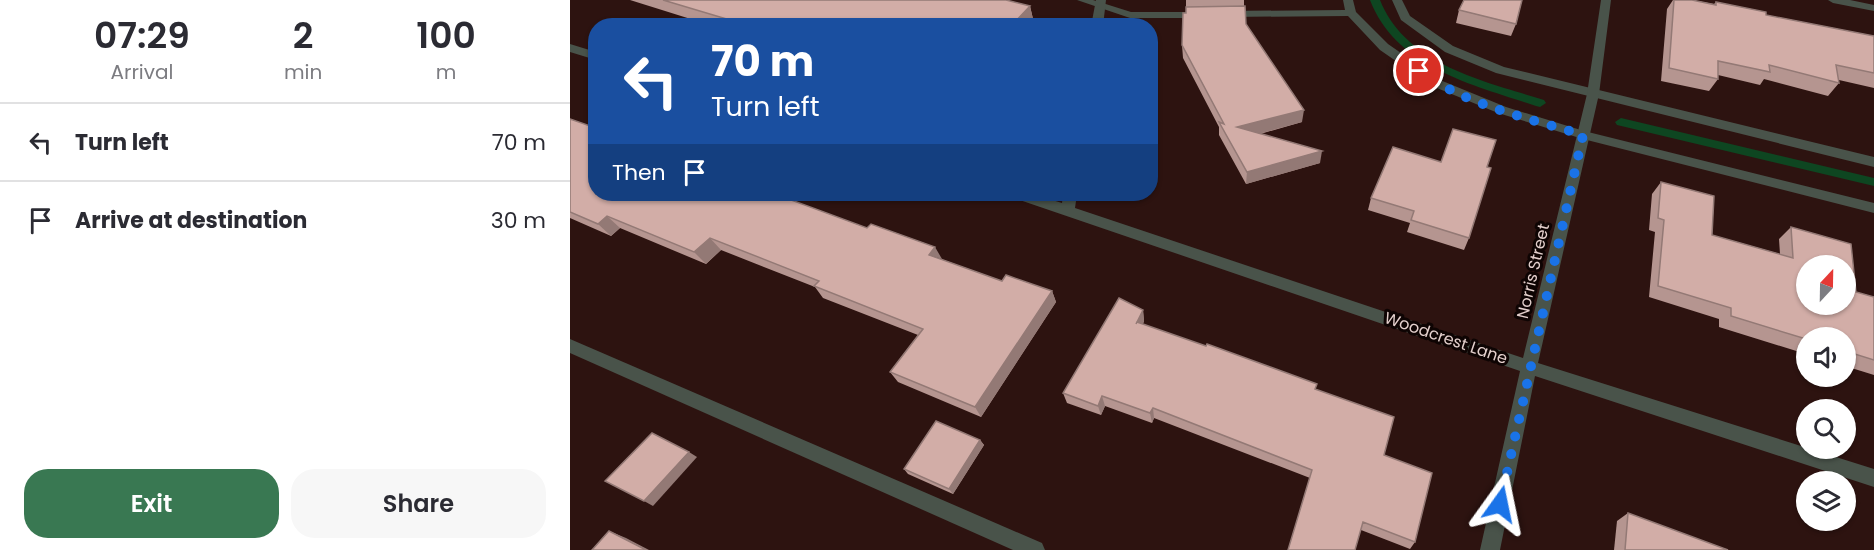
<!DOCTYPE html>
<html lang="en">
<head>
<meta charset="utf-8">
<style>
  :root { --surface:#fff; --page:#f7f7f7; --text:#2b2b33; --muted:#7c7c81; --line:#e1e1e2; --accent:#397852 }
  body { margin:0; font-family:Poppins,sans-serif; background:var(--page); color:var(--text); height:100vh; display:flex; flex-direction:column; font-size:22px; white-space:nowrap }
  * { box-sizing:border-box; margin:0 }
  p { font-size:20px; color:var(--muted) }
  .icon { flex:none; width:33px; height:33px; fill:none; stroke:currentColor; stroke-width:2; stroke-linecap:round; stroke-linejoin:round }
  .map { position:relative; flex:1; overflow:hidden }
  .details { display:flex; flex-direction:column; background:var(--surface); width:570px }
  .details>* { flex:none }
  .top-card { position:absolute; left:18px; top:18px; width:570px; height:183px; border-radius:24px; box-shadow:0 2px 4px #0004; background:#1a4fa0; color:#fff; overflow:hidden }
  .needle { width:39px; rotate:22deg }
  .buttons { position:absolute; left:1226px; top:255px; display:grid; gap:12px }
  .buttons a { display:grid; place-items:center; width:60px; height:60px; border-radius:50%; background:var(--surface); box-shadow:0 2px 4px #0004; font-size:30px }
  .pin { position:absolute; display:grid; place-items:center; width:51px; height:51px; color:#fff; margin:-26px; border:3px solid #fff; border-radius:50%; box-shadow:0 2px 6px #0007 }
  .me { position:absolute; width:66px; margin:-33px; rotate:12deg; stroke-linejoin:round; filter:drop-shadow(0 0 4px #0008) }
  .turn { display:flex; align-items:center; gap:21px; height:126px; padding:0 24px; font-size:27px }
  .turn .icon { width:78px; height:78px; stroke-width:2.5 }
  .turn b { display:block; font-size:42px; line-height:51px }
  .then { display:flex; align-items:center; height:57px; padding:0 24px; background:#0003; gap:12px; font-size:22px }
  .eta { display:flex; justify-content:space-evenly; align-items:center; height:102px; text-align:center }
  .eta b { font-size:36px; font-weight:600; line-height:42px }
  .action { display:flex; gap:12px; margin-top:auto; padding:12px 24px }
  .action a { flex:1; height:69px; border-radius:24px; background:var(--accent); color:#fff; font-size:24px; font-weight:600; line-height:69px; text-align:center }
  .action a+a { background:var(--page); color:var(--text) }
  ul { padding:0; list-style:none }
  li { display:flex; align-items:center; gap:18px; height:78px; padding:0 24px; border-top:2px solid var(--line) }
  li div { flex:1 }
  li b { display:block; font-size:22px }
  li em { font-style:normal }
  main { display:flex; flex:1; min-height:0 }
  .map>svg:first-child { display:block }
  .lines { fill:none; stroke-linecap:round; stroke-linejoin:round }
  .stream { fill:#0e4621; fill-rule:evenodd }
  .service { fill:#49534a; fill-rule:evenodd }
  .minor { fill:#49534a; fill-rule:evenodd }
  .wall { fill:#b59590 }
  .shaded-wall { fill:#937975 }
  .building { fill:#d2ada7; stroke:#937975; stroke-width:1.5; fill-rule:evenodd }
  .route { stroke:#1a73e8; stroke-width:10; stroke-dasharray:0 18 }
  .labels { text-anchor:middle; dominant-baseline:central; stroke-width:6; stroke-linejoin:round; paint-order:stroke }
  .street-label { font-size:16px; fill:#e4d0cd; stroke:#0e0403 }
</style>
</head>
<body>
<main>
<section class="details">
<div class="eta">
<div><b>07:29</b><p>Arrival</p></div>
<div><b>2</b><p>min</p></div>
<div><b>100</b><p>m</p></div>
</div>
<ul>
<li><svg class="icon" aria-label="left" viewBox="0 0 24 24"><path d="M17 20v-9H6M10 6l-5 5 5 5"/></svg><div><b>Turn left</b></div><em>70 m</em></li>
<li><svg class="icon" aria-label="arrive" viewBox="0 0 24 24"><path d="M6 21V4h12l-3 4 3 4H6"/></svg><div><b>Arrive at destination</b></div><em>30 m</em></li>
</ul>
<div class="action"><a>Exit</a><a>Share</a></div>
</section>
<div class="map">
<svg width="1304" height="550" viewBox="0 0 1304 550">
  <rect width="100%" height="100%" fill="#2d1310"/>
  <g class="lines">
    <g class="stream">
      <path d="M800,0H810C836,65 914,81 974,100L976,103L970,107L966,106C904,85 826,68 800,0Z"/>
      <path d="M1051,118L1304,178V186L1047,125L1045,122Z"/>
    </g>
    <g class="service">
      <path d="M507,0H523L561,12H632L638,15L632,18H560Z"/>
      <path d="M773,0H783L786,12L818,44L870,80L936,107L1014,131L1304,203V213L1013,139L928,113L862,86L810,50L778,16L656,17L650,14L656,11L775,10Z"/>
      <path d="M822,0H832L840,16L883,46L934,67L1304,157V167L926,73L875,52L831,20Z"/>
      <path d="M0,339L472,543L475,550H443L0,353Z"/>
    </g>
    <g class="minor">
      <path d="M526,0H536L533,26H521Z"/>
      <path d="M1031,0H1041L1029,94L968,363L1304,469V487L965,376L930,550H910L950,371L444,198L442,194H463L492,203L493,194H507L505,208L953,358L1017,94Z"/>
      <path d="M1258,0H1280L1304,5V11L1263,3Z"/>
      <path d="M0,44L26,52V60L0,52Z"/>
    </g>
  </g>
  <g class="wall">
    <path d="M60,0H436L460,6L463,19L457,26H143Z"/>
    <path d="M616,0H674V7L676,24L732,122L690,134L750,163L676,184L649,135V127L613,58L612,45L616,13Z"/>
    <path d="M1103,0H1122L1144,4L1146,2L1196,15L1304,36V88L1269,80V83L1258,96L1194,79L1190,85L1148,75V79L1139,91L1091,81L1097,9Z"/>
    <path d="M889,10L946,24L941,36L886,23Z"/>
    <path d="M0,119L26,194L371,259L432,281L482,291L486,302L411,417L328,382L320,372L348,335L253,298L245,287L151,250L136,264L50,228L41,236L0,218Z"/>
    <path d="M871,162L917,167L899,238L894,250L837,232L840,223L798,210L801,198Z"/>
    <path d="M1091,182L1142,235L1210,254L1209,239L1221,227L1286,292L1304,297V375L1275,366V338H1236V354L1149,327V319L1079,297L1085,232L1079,230L1082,194Z"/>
    <path d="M573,310L574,321L573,324L746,390L814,455L845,542L840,549L791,530L740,478L584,418L582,423L535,406L531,415L497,403L493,393Z"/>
    <path d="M410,440L414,445L383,494L338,474L334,469Z"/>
    <path d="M1058,513L1158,550H1044L1047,521Z"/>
  </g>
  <g class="shaded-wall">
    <path d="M460,6L463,19L457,26H441Z"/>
    <path d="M734,110L732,122L667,140V127Z"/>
    <path d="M752,151L750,163L676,184L677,172Z"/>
    <path d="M37,216L50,228L41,236L28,224Z"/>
    <path d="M140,238L151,250L136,264L124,252Z"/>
    <path d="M365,247L372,259L359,255Z"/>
    <path d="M482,291L486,302L411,417L405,407Z"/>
    <path d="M573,310L574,321L568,335L566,324Z"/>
    <path d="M532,396L535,406L531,415L528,406Z"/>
    <path d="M583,408L584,418L582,423L580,413Z"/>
    <path d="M410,440L414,445L383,494L379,489Z"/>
    <path d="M119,452L127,457L83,506L74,501Z"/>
    <path d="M39,531L56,538L79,550H76Z"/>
  </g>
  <g class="building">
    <path d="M93,0H436L460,6L441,26H180Z"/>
    <path d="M894,0H952L946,24L889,10Z"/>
    <path d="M1104,0H1122L1146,5V2L1196,12V15L1304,36V73L1266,65L1269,83L1199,65L1200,72L1148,61V79L1099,68Z"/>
    <path d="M675,6L676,24L734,110L667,127L752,151L677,172L649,122L654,124L612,45L613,13H616V7Z"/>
    <path d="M0,119L26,128V194H205L297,228L301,224L365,247L359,255L432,281L436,275L482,291L405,407L320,372L353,329L244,286L249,281L140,238L124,252L37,216L28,224L0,212Z"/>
    <path d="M883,129L926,140L917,167L921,168L899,238L841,220L844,211L801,198L823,147L871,162Z"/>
    <path d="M1091,182L1144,196L1142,235L1223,258L1221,227L1281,244L1286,292L1304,297V360L1275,351V338H1236V339L1161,316V308L1088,286L1094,220L1088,218ZM1236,266H1275V304H1236Z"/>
    <path d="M549,298L573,310L566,324L567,322L636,346L637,344L747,384L745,389L824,417L814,455L862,473L845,542L793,522L785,550H718L742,470L583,408L580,413L532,396L528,406L493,393Z"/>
    <path d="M366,421L410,440L379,489L334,469Z"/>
    <path d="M82,433L119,452L74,501L35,481Z"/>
    <path d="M1058,513L1158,550H1055Z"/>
    <path d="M39,531L76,550H22Z"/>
  </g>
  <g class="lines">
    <path class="route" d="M849,71C896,105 958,118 1013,135L930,504"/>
  </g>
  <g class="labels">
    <g class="street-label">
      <text transform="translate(963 271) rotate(-77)">Norris Street</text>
      <text transform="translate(876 338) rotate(19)">Woodcrest Lane</text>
    </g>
  </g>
</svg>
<div class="buttons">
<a><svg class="needle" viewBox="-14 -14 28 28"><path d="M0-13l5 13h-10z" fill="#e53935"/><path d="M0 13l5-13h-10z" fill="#7c7c81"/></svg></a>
<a><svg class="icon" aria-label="sound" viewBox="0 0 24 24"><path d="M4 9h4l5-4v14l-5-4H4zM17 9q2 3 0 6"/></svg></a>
<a><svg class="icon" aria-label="search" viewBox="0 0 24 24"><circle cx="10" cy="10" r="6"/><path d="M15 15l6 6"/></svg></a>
<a><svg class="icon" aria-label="layers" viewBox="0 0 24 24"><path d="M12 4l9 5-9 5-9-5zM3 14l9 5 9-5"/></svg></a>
</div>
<div class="pin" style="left:849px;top:71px;background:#d93025"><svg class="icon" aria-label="arrive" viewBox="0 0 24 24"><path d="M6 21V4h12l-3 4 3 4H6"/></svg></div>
<svg class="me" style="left:930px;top:504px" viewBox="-20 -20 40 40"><path d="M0-17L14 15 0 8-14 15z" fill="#1a73e8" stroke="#fff" stroke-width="4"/></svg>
<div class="top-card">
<div class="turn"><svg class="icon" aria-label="left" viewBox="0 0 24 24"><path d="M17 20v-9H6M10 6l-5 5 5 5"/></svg><div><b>70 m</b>Turn left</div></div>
<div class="then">Then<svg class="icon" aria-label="arrive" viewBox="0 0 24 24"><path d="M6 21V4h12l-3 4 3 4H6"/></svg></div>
</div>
</div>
</main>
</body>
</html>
